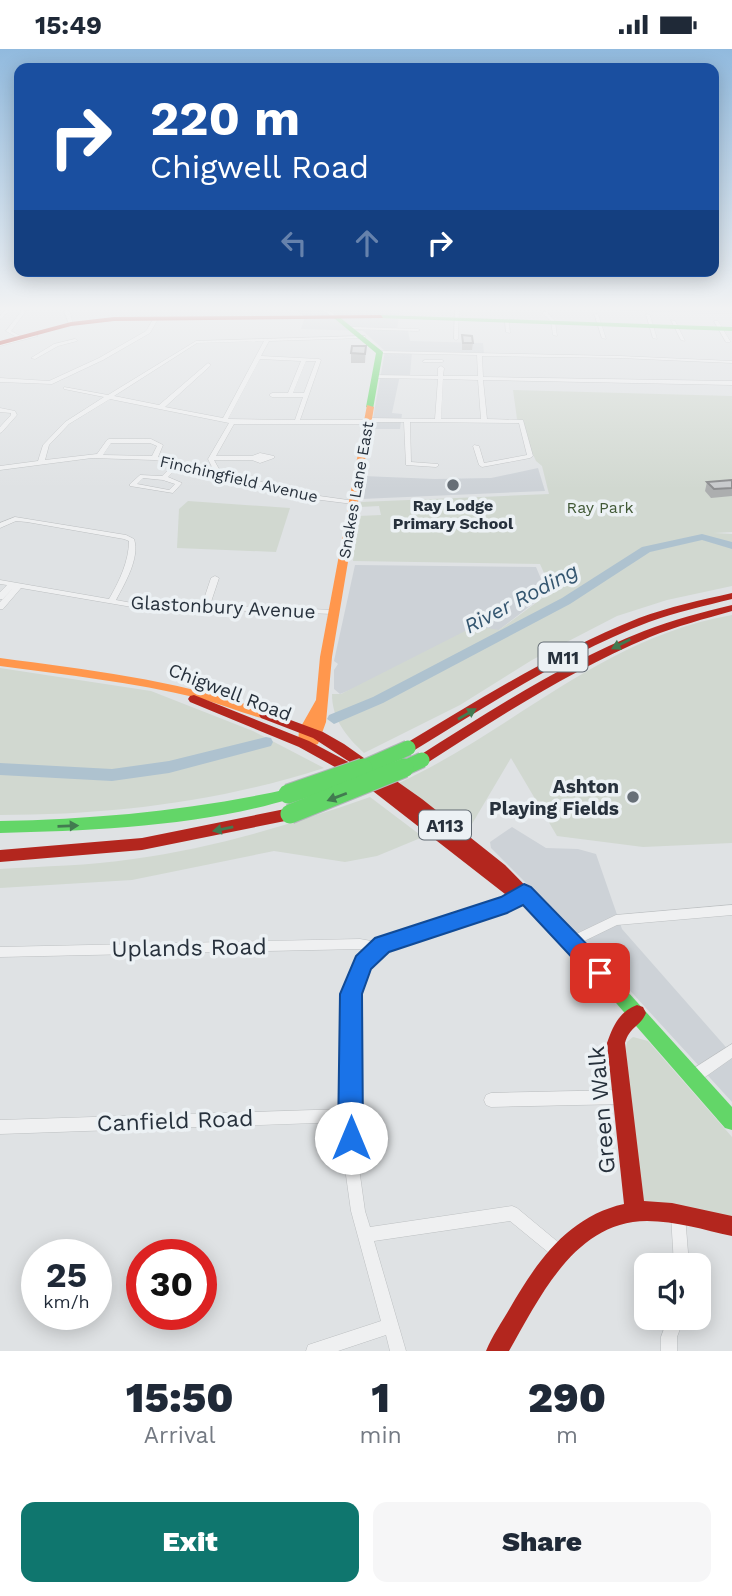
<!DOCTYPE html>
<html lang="en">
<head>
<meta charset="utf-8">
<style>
  :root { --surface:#fff; --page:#f6f6f7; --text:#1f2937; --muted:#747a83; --accent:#0f766e }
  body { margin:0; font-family:"Work Sans",sans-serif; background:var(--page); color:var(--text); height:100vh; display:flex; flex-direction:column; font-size:26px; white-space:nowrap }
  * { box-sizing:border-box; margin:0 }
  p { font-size:23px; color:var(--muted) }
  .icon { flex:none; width:38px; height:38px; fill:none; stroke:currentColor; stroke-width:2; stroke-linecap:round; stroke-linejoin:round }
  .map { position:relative; height:1302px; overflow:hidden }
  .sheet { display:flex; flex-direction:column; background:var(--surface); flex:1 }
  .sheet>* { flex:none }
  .hud { position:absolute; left:14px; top:14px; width:705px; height:214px; border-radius:14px; box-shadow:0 4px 18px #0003; background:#1a4fa0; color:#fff; overflow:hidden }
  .tools { position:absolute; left:634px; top:1204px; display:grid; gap:14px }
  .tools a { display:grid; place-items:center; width:77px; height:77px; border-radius:14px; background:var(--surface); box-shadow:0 4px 18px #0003; font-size:35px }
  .speed { position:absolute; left:21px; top:1190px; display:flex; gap:14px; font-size:35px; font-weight:700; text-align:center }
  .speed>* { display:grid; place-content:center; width:91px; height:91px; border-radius:50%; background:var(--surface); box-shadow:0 4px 18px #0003; line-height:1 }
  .speed small { font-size:18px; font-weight:400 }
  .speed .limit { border:10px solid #d22; background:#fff; color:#111 }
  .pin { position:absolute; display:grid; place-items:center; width:60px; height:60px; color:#fff; margin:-30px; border-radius:14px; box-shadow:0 4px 10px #0006 }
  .me { position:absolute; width:77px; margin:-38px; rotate:0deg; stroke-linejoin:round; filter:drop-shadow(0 0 5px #0008) }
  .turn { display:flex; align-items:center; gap:24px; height:147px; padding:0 21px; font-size:32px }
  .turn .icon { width:91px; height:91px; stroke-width:2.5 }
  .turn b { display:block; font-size:49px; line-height:60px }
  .lanes { display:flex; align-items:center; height:66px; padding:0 21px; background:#0003; justify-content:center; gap:35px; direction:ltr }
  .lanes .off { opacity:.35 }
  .eta { display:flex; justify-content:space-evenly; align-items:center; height:119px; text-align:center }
  .eta b { font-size:42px; font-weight:800; line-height:49px }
  .primary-button { display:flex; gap:14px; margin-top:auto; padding:14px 21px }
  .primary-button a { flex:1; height:80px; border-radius:14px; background:var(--accent); color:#fff; font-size:28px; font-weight:800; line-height:80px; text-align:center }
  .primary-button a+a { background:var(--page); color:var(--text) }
  .status { display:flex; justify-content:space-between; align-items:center; height:49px; padding:0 35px; background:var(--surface); direction:ltr }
  .status svg { height:19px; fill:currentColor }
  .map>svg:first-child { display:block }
  .built { fill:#cdd2d7 }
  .green { fill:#d1d8d0 }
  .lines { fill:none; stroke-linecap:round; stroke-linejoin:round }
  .river { fill:#aec2cf; fill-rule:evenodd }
  .street-casing { stroke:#bdc0c2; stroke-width:1 }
  .street { fill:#eff0f1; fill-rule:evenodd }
  .fast { fill:#63d668; fill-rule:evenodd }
  .slow { fill:#ff974d; fill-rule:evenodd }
  .jam { fill:#b3261e; fill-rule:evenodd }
  .rail { stroke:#c8cacc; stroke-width:2; stroke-dasharray:2 4.5; stroke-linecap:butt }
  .fast-bridge-far1-casing { stroke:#b1b5b9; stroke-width:17; stroke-linecap:butt }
  .fast-bridge-casing { stroke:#b1b5b9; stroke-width:21; stroke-linecap:butt }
  .fast-bridge-far1 { stroke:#63d668; stroke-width:15 }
  .fast-bridge { stroke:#63d668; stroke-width:19 }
  .wall { fill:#acaeaf }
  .building { fill:#c8cacc; stroke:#8c8d8f; stroke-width:2 }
  .oneway { fill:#427b50 }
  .route { fill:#1a73e8; stroke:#114b97; stroke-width:2 }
  .poi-dot { fill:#676f77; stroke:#ecf1f4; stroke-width:2.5 }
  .labels { text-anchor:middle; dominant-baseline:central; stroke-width:7; stroke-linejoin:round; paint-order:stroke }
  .far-street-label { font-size:16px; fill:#27313c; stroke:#ecf1f4 }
  .far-poi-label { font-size:16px; font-weight:bold; fill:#27313c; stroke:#ecf1f4 }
  .far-park-label { font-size:16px; fill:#405835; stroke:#ecf1f4 }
  .shield { fill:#ecf1f4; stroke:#626b73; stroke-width:2 }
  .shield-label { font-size:18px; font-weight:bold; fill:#27313c }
  .street-label { font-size:19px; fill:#27313c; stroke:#ecf1f4 }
  .poi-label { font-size:19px; font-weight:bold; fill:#27313c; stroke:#ecf1f4; text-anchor:end }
  .water-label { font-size:21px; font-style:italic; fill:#33556f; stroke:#ecf1f4 }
  .near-street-label { font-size:23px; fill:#27313c; stroke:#ecf1f4 }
</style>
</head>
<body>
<div class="status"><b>15:49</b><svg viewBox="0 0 49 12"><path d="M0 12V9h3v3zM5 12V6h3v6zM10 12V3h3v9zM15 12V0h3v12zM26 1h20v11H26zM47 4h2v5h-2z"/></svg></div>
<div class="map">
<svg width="732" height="1302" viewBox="0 0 732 1302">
  <rect width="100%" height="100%" fill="#dfe2e4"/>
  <g class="built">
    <path d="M131,258H400L397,281L408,282L410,292L483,294L484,304L412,303L410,326H400L392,364L402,365L400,380H371L385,302L363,282L301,280L305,268L293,259Z"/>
    <path d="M571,258H732V265L669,264Z"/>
    <path d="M538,419L545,442L361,450L363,427L435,430L491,429Z"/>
    <path d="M355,516L536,518L547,544L499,581L340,645L334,640V621L338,615L334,612Z"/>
    <path d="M512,778L546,799L578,800L596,805L622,880L732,1005V1053L591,899L491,799L490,793Z"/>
  </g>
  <g class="green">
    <path d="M513,341L732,347V483L714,484L732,485V537L667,551L617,567L532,611L460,656L364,704C346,687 332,670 332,645H341L475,577L499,581L552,542L540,515L353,512L358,467L381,466L379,457L360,458L361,453L549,445L542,417L536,412L517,370Z"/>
    <path d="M188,452L290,459L276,503L177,499L179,460Z"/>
    <path d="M732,566V794L643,798L557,787L511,709L469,780L461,782L399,734C515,680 601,589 732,566Z"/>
    <path d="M0,619L151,642L253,682L324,719C219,753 110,766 0,766Z"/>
    <path d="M370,748L423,788L377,807L345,813L274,802L132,831L0,839V820C44,817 89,817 133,810C214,799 293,775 370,748Z"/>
    <path d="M633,988L648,992L732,1088V1173L644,1155L637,1139L626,1000L627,993Z"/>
  </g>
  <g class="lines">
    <g class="river">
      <path d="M702,485L732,493V500L702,491L650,503L570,555L383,654L334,675L327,670L329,666L373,648L562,549L642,498Z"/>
      <path d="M266,688L271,689L273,693L271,697L169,724L112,732L0,726V714L112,720L169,712Z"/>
    </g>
    <defs>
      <g id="street">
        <path d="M25,258H29L11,282L24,289L36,286L38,287L0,297V295L20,290L6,282Z"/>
        <path d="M318,258H323L338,268L334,269Z"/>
        <path d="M455,258H459L458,290L456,291L454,290Z"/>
        <path d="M7,259L11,260L0,271V267Z"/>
        <path d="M63,259H67L70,263L73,276L69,275Z"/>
        <path d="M543,263H547L555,272L557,287L553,286L551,272L543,265Z"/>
        <path d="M594,264L598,265L606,290L602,289Z"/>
        <path d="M646,265L650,266L657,290L653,289Z"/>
        <path d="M154,269L158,270L150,284L103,311L52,335L0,333V329L49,332L99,309L146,282Z"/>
        <path d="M505,271L509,272L510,284L506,283Z"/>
        <path d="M671,271L675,272L685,292L681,291Z"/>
        <path d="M714,272H718L730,292V293H726Z"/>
        <path d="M352,278L418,280L420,281L418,282L350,280V278Z"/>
        <path d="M365,287V289H363L269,292L261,307L319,310L321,311L300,371H365L368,369L435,370L438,330L376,329L373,327L374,326L438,327V319L441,317L444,319L443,327H478L477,306L378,304V303L380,302L620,307L732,312V314L620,309L482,307L483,328L732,332V336L483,331L487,370L523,371L533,407L530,409L482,418L479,416L473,397L474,396L479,397L484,414L527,406L519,374L410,373L411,413L438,415V417L436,418L406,416L404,373H371L368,375H234L216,407H252L260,404L274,407V409L260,414L252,411H214L219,420L298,444L355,452V454L353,455L297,448L200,419L181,415L168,428L182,434L173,444L130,437V435L140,426L162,427L175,414L154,411L92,409L0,421V417L38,412L43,396L65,373L104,348L64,340V338L108,346L196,292ZM264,292L223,369L165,358L210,317L211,316L208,314L159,356L114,347L197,294ZM260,310L301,312L288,344H272L269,346L272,348H303L295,371L228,370ZM306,312H316L304,344H293ZM443,330L478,331L481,370H441ZM110,350L229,374L208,410L212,418L158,408L163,396L151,390H109L107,391L97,405L45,411L49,396L69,375ZM111,394H150L157,397L152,407L103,406ZM143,429L163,431L175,435L169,441L137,435Z"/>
        <path d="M75,290L77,291V292L58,297L35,310L31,309L54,295Z"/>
        <path d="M425,311H442L444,312L442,313H423V312Z"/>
        <path d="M0,359L15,362L17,366L2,383L0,384V378L11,366V364L0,363Z"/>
        <path d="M15,468L126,486L134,490C140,509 125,534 116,551L132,554L202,556L211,529L215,527L219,529L210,556L334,561L338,563L334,565L132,558L21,539L3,560H0V553L14,538L3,550H0V543L7,536L0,535V531L109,550C119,533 129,512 129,492L124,490L27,473L16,472L0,479V474Z"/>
        <path d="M524,839L528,841L529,844L528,847L511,858L386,900L368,917L357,945L358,1112L365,1162L370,1178L512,1157L517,1159L564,1198L566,1203L564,1208L559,1210L554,1208L510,1172L374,1192L406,1302H390L386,1286L338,1302H306L308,1296L314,1294L381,1272L351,1162L344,1112V1073L0,1085V1071L344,1060L345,945L359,910L368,902L360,900L0,908V898L360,890L377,893L504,851Z"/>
        <path d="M732,856V866L617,876L572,898L568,897L566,893L568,889L616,866Z"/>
        <path d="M732,995V1009L698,1033L693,1034L688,1033L687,1028L688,1023Z"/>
        <path d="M623,1041L628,1043L630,1048L628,1053L623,1055L491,1058L486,1056L484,1051L486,1046L491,1044Z"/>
        <path d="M678,1159L683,1161L685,1166L689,1216H674L671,1166L673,1161Z"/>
        <path d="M668,1269H684L677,1288V1302H661V1288Z"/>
      </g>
    </defs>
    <use href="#street" class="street-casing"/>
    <use href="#street" class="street"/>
    <g class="fast">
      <path d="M381,266L732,278V282L379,269Z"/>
      <path d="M334,267H338L383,303L373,360L366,358L376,304L334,269Z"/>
      <path d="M288,740L293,741L295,745L293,749C204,777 93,782 0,784V772C98,770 193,761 288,740Z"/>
      <path d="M602,918L608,921L732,1058V1081L725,1079L596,931L594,926L596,921Z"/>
    </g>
    <g class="slow">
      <path d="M367,356L374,358L332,608L326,673L318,695L304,700L299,698L298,695L299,681L316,651L320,608Z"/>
      <path d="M0,609C92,621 182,632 269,663L271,666L265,670C242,664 221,655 198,649C133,633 66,626 0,617Z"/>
    </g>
    <g class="jam">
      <path d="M381,266L383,269L114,272L71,277L0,296V292L71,273L114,268Z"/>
      <path d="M732,544V550C704,557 676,563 649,573C565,605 489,656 413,702H403L402,699L403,696C480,650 556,602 639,569C669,558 701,551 732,544Z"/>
      <path d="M732,556V562C704,570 677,577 650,588C571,621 499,668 427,714H417L415,711L417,708C490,662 563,614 644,582C673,571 702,563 732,556Z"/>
      <path d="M194,646L309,692L356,717L313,689L261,669L259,666L265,662L269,663L323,683L344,695L422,750L505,816L608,921L610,926L608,931L602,934L596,931L514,845L510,847L505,845L360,732L299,698L190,653L188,650L190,647Z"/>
      <path d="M290,759L295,761L297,765L295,769L290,771L142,801L0,813V801L142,789Z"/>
      <path d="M637,956L643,958L646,964C640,978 630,977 625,994L644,1152L672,1154L732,1167V1187C704,1181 676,1172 647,1172C575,1172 540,1248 509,1302H486C492,1287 502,1273 510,1259C537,1212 569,1167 624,1155L607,994C613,977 619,963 637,956Z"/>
    </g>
    <path class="rail" d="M619,258L732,261"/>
    <defs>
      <g id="fast-bridge-far1">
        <path d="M358,721L408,699"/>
        <path d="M400,721L422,711"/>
      </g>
      <g id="fast-bridge">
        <path d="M288,745L363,719"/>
        <path d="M290,765L404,719"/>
      </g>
    </defs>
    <use href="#fast-bridge-far1" class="fast-bridge-far1-casing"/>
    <use href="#fast-bridge" class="fast-bridge-casing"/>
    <use href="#fast-bridge-far1" class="fast-bridge-far1"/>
    <use href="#fast-bridge" class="fast-bridge"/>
  </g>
  <g class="wall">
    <path d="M462,286L473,294L472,301H462Z"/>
    <path d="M366,297L365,314H351V304Z"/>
    <path d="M732,431V447L711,449L705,442L707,433Z"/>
  </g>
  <g class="building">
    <path d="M462,286L472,287L473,294H463Z"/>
    <path d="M352,297H366L365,305L351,304Z"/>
    <path d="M732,431V439L714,440L707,433Z"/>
  </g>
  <defs><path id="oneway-solid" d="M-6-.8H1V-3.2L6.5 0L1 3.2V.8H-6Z" transform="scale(1.75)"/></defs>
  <g class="oneway">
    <use href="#oneway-solid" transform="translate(621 595) rotate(153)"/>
    <use href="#oneway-solid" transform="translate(467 665) rotate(-30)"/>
    <use href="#oneway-solid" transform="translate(337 748) rotate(159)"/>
    <use href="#oneway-solid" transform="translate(68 777) rotate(-2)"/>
    <use href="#oneway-solid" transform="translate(223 780) rotate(168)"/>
  </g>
  <linearGradient id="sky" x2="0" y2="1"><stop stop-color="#91bade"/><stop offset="0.59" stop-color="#f1f2f3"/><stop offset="1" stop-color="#f1f2f3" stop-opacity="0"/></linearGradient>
  <rect width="732" height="440" fill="url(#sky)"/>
  <path class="route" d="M524,835L531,838L608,917L611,924L608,931L600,934L593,931L523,856L507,864L389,903L371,920L362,945L363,1089L359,1098L351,1101L342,1098L338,1089L340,945L356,907L375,889L501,848Z"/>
  <g class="poi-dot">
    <circle cx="453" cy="436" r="7"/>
    <circle cx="633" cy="748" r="7"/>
  </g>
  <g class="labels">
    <g class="far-street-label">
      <text transform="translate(239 430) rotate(13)">Finchingfield Avenue</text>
      <text transform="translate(356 441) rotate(-80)">Snakes Lane East</text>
    </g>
    <g class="far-poi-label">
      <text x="453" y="456">Ray Lodge<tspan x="453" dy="18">Primary School</tspan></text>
    </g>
    <g class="far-park-label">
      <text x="600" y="458">Ray Park</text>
    </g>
    <g class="shield">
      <rect x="538.5" y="593.5" width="49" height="29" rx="5"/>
      <rect x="419" y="761.5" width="52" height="29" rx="5"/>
    </g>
    <g class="shield-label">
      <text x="563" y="608">M11</text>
      <text x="445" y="776">A113</text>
    </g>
    <g class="street-label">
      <text transform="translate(223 558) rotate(3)">Glastonbury Avenue</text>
      <text transform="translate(230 643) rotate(21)">Chigwell Road</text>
    </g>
    <g class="poi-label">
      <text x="619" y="737">Ashton<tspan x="619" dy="22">Playing Fields</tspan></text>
    </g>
    <g class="water-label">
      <text transform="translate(521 549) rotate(-28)">River Roding</text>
    </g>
    <g class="near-street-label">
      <text transform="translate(189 899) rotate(-1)">Uplands Road</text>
      <text transform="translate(602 1061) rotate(-95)">Green Walk</text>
      <text transform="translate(175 1072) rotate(-2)">Canfield Road</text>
    </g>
  </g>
</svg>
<div class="tools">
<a><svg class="icon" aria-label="sound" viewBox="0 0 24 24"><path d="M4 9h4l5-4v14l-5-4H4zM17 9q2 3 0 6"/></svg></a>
</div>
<div class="speed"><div>25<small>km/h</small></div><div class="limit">30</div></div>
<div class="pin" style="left:600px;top:924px;background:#d93025"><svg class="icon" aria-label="arrive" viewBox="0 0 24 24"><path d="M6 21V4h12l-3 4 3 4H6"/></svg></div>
<svg class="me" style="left:351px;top:1089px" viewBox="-20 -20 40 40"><circle r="19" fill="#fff"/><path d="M0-13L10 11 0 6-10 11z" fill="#1a73e8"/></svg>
<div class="hud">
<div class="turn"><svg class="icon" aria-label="right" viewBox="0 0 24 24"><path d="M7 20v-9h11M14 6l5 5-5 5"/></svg><div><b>220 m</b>Chigwell Road</div></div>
<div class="lanes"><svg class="icon off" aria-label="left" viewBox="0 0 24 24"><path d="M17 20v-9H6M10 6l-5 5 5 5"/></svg><svg class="icon off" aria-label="ahead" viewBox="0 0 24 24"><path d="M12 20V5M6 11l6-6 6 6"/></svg><svg class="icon" aria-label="right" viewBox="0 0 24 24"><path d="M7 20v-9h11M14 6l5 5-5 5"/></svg></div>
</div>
</div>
<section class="sheet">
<div class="eta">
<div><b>15:50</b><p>Arrival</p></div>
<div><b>1</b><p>min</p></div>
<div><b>290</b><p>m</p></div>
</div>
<div class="primary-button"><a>Exit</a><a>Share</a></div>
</section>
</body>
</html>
